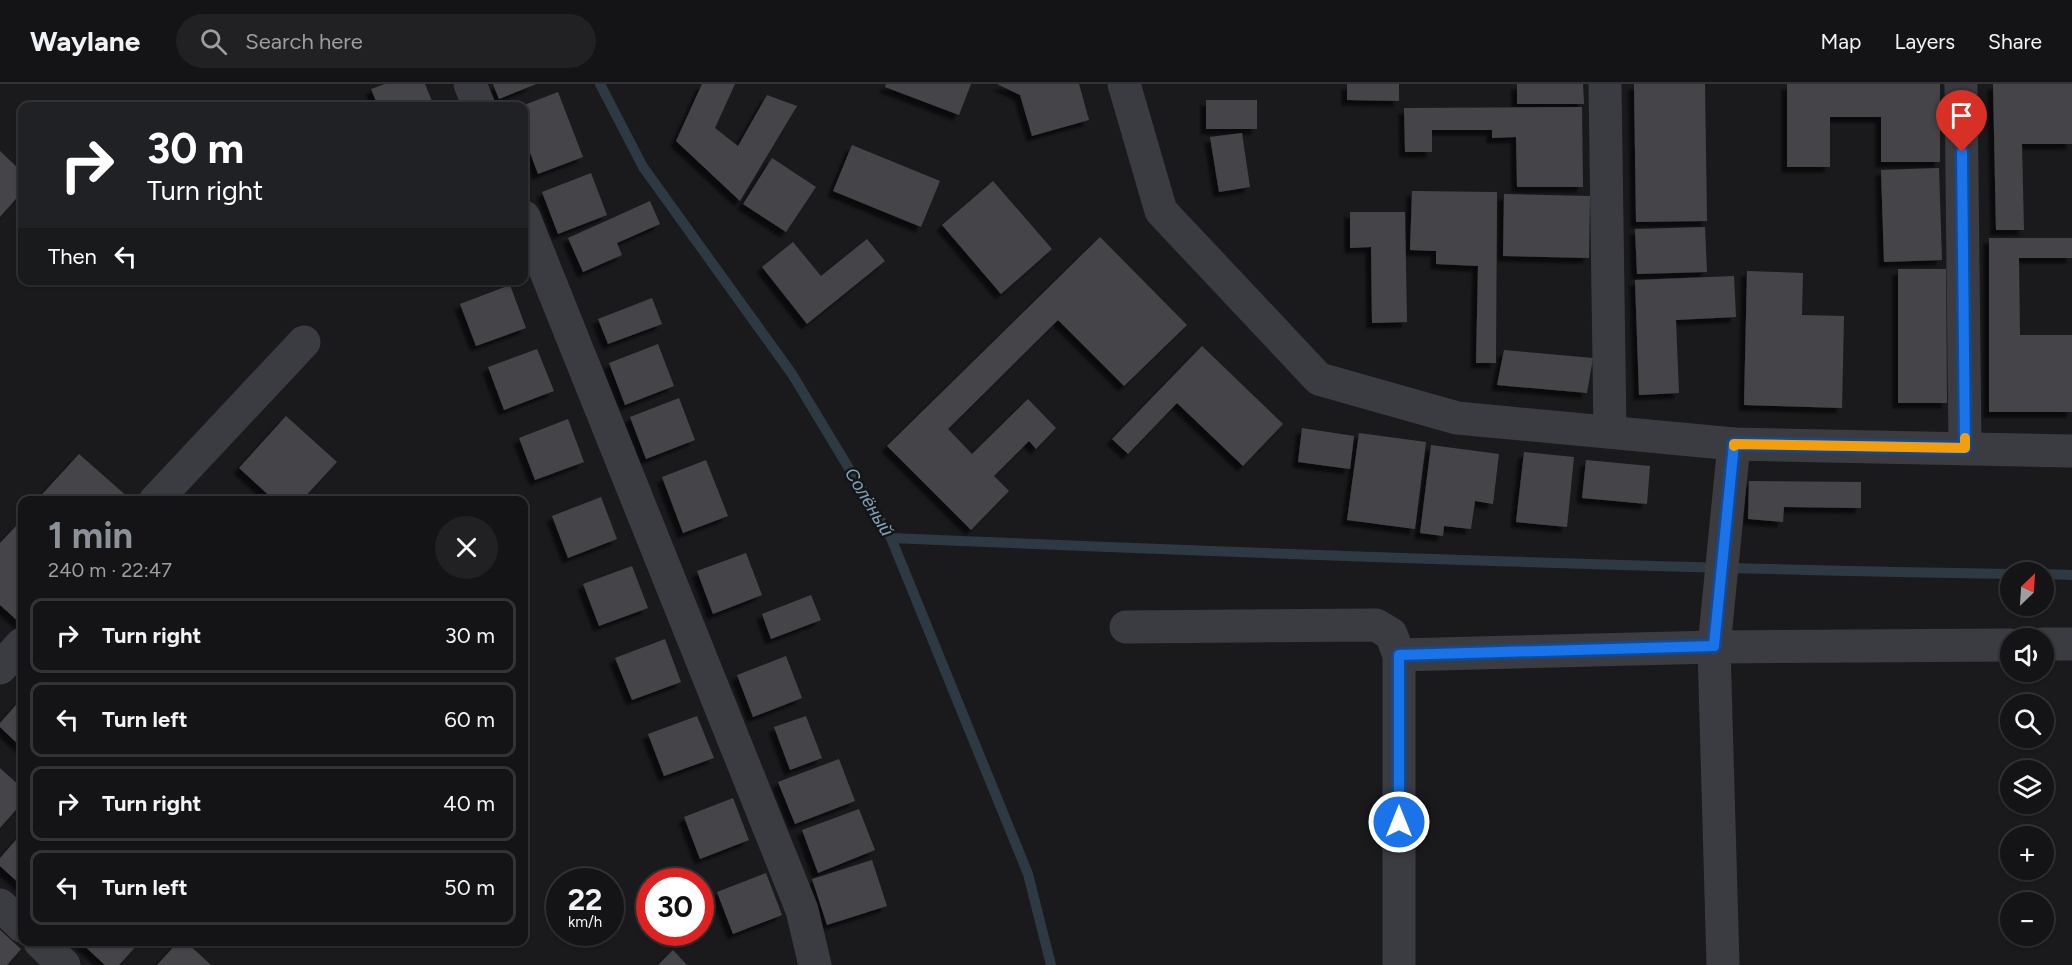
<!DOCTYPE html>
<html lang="en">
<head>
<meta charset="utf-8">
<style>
  :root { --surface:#141416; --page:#212123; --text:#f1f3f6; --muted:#9d9ea1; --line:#333335; --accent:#8c9099 }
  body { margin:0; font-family:Figtree,sans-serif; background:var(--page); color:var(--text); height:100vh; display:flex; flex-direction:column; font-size:22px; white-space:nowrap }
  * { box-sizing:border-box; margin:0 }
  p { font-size:20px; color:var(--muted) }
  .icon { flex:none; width:33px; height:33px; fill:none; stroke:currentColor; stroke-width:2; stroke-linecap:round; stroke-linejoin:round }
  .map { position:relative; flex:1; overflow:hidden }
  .details { position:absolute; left:18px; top:412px; width:510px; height:450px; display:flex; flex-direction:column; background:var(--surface); border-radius:12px; box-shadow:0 2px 4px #0004,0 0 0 2px var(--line) }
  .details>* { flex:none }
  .hud { position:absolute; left:18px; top:18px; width:510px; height:183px; border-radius:12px; box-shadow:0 2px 4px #0004,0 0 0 2px var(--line); background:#202124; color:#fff; overflow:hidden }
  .needle { width:39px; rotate:25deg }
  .controls { position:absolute; left:2000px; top:478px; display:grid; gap:12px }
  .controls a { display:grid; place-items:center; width:54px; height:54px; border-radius:50%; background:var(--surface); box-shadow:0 2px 4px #0004,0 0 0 2px var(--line); font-size:30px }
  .speed { position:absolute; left:546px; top:784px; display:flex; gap:12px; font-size:30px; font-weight:700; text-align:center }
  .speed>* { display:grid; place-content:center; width:78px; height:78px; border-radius:50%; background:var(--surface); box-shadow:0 2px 4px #0004,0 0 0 2px var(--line); line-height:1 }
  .speed small { font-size:15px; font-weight:400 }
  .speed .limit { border:9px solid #d22; background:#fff; color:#111 }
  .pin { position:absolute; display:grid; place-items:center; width:51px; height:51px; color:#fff; margin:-62px -26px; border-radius:50% 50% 50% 0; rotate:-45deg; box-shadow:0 0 6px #0007 }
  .pin .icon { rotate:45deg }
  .me { position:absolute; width:66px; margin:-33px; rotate:0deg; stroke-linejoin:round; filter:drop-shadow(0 0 4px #0008) }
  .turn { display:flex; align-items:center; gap:21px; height:126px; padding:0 30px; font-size:27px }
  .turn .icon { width:78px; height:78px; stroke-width:2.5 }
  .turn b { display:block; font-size:42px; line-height:51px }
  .then { display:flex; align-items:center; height:57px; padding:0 30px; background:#0003; gap:12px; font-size:22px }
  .round { display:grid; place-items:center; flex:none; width:63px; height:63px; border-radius:32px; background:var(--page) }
  .headline { display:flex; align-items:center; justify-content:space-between; height:102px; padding:0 30px }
  h1 { font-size:36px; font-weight:700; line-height:45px; color:var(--accent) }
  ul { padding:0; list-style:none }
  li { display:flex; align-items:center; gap:18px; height:75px; margin:0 12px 9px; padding:0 18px; border:3px solid var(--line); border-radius:12px }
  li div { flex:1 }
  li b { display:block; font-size:22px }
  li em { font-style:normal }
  header { display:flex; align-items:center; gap:36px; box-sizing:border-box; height:84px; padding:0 30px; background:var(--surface); border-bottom:2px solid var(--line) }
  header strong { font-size:28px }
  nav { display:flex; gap:33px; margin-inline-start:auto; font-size:21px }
  .search { width:420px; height:54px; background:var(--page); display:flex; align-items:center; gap:15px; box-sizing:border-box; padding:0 21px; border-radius:33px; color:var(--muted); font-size:22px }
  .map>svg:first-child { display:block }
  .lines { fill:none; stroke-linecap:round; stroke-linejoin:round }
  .stream { stroke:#2e3a43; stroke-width:10 }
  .building { fill:#44454a; filter:url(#shadow) }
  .minor { stroke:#3b3c42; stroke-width:33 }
  .route-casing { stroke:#114b97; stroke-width:15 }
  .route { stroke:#1a73e8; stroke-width:10 }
  .slow { stroke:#f59e0b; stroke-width:10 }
  .labels { text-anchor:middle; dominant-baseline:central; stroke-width:5; stroke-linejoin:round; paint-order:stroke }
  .water-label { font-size:18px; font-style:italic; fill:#80a1bb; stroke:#151518 }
</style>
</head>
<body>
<header>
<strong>Waylane</strong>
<div class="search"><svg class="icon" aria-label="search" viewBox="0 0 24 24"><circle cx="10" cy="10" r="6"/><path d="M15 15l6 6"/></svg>Search here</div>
<nav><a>Map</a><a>Layers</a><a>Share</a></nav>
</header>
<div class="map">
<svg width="2072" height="881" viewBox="0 0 2072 881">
  <defs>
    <filter id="shadow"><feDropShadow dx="-5.5" dy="5.5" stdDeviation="1.5" flood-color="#0009"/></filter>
  </defs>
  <rect width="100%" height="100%" fill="#1a1a1d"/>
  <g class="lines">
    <g class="stream">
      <path d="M600,0L643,83L792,290L891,454L1028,790L1051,881"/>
      <path d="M891,454C1264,470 1637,484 2010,490"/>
      <path d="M2043,490L2072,491"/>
    </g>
  </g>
  <g class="building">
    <path d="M385,0H425L434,22H378L371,5Z"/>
    <path d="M493,0H536L499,15Z"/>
    <path d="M702,0H735L715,44L738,62L767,11L797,22L740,117L676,57Z"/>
    <path d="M886,0H971L959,31L885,3Z"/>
    <path d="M997,0H1079L1089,36L1032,52L1020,11Z"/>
    <path d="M1347,0H1399V17L1347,16Z"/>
    <path d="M1517,0H1583L1584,20H1517Z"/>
    <path d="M1634,0H1705L1707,137L1636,138Z"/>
    <path d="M1787,0H1940V78H1881V33H1830V83H1787Z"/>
    <path d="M1993,0H2072V60H2022L2024,146H1996Z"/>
    <path d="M558,8L583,73L538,90L524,52V21Z"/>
    <rect x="1206" y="16" width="51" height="29"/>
    <path d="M1582,23L1583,103H1517L1516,53L1492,54V46H1432V68H1405L1404,24Z"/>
    <path d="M1242,49L1250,103L1219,108L1210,53Z"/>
    <path d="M852,61L940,97L921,143L833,107Z"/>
    <path d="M0,67L22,88V108L0,133Z"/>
    <path d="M772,74L816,103L786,148L743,120Z"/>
    <path d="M1939,84L1942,176L1884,178L1881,86Z"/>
    <path d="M591,89L607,131L558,150L542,108Z"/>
    <path d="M993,97L1052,165L1001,210L942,141Z"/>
    <path d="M1412,107L1497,108L1496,279H1476L1478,182L1436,180V167L1410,166Z"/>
    <path d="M1504,110L1590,112L1589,174L1503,172Z"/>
    <path d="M650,117L660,140L617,159L622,171L583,188L568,154Z"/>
    <path d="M1350,128H1405L1407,238L1372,239L1371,163L1350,164Z"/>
    <path d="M1705,143L1707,188L1637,190L1635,145Z"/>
    <path d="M1100,153L1187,241L1124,302L1058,236L948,345L972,370L1028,315L1056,344L1036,365L1029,357L994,392L1009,407L971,446L887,362Z"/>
    <path d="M1989,154H2072V174H2019L2020,251H2072V328H1989Z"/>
    <path d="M867,155L885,177L807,240L762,183L793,158L821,192Z"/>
    <path d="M1898,185H1946L1947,319H1898Z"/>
    <path d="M1747,187L1803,189L1802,231L1844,232L1842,324L1744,321Z"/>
    <path d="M1734,192L1736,233L1676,236L1679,309L1639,311L1635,196Z"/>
    <path d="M510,201L526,244L476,262L460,220Z"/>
    <path d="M652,214L662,240L608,260L598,235Z"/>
    <path d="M658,260L674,302L625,321L609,279Z"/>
    <path d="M1202,262L1283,340L1243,382L1177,319L1128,370L1112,355Z"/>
    <path d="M537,265L554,307L504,326L488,283Z"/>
    <path d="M1504,266L1593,274L1587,309L1497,301Z"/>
    <path d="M679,314L695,356L646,375L630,333Z"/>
    <path d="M286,332L337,378L301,417H275L239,384Z"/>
    <path d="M568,335L584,378L535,396L519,354Z"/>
    <path d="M1302,344L1354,352L1350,385L1298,378Z"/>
    <path d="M1359,349L1426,358L1415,445L1347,436Z"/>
    <path d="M1431,361L1499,370L1493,420L1475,417L1471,445L1444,442L1443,452L1420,449Z"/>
    <path d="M1524,368L1574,373L1567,443L1516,438Z"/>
    <path d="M79,370L130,415L128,417H36Z"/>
    <path d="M706,376L728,432L683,449L662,393Z"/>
    <path d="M1586,376L1650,382L1647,420L1582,414Z"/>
    <path d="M1749,397L1861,398V424L1784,423L1783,438L1748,435Z"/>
    <path d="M601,413L617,455L568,474L552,432Z"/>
    <path d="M17,441L22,446V537L20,539L0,521V459Z"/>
    <path d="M746,469L762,511L713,530L697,487Z"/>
    <path d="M632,482L648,524L599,542L583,500Z"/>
    <path d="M811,511L821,536L771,555L762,530Z"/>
    <path d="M665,555L681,598L632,616L615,574Z"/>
    <path d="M786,572L802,614L753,633L737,591Z"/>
    <path d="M22,614V664L0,643V639Z"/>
    <path d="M697,632L714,674L664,692L648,650Z"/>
    <path d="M806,632L822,674L790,686L774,643Z"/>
    <path d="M839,675L855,717L795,740L778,698Z"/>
    <path d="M0,684L22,704V719L0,744Z"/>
    <path d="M733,714L749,756L700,775L684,733Z"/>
    <path d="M859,725L875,766L818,789L802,746Z"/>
    <path d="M22,749V802L0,782V774Z"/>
    <path d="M872,776L887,822L827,841L812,795Z"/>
    <path d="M766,789L782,831L733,850L717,808Z"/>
    <path d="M0,846L21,865L7,881H0Z"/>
    <path d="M80,858H140L119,881H105Z"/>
    <path d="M178,858H186L211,881H157Z"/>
    <path d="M673,866L687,881H658Z"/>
  </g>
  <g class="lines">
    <g class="minor">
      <path d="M470,0L479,22"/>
      <path d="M1124,0L1161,127L1319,295L1457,334L1734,360L2072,367"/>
      <path d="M1605,0L1610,348"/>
      <path d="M1961,0L1965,364"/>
      <path d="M524,133L802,826L815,881"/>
      <path d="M155,417L304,258"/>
      <path d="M1126,543L1376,541L1391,550L1399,571L1714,563L2010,561"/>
      <path d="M2043,560H2072"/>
      <path d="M0,584L22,560"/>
      <path d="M0,821L22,842"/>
      <path d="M40,858L64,881"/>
      <path d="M1399,881V571"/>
      <path d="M1723,881L1714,563L1734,360"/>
    </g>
  </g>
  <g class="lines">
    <defs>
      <path id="route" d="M1399,738V571L1714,562L1734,360L1965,364L1962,68"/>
    </defs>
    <use href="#route" class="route-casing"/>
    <use href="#route" class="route"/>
    <path class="slow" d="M1734,362V360L1965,364V354"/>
  </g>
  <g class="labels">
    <g class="water-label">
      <text transform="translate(869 418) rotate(59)">Солёный</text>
    </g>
  </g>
</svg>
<div class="controls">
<a><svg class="needle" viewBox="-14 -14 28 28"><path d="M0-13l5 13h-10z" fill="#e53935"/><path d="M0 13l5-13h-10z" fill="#9d9ea1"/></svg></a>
<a><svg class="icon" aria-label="sound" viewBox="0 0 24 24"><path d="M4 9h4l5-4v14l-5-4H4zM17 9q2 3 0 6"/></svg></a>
<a><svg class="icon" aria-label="search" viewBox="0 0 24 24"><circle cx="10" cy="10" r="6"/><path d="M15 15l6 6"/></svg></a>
<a><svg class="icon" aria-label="layers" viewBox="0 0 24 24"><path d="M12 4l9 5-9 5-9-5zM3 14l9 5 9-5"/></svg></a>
<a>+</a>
<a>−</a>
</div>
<div class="speed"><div>22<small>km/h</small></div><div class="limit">30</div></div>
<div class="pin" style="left:1962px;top:68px;background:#d93025"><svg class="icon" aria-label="arrive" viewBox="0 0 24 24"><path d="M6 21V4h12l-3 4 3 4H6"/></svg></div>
<svg class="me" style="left:1399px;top:738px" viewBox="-20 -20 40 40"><circle r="17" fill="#1a73e8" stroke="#fff" stroke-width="3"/><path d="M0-11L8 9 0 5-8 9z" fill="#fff"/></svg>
<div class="hud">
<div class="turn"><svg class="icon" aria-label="right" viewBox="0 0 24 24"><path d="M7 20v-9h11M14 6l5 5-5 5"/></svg><div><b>30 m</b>Turn right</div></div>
<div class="then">Then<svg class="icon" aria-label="left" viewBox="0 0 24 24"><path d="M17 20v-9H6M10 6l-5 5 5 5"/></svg></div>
</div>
<section class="details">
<div class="headline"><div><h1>1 min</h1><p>240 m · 22:47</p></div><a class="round"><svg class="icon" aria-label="close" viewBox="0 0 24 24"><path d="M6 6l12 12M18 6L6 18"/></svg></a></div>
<ul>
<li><svg class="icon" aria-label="right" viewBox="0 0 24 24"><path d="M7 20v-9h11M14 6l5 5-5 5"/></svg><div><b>Turn right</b></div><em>30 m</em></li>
<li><svg class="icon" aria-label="left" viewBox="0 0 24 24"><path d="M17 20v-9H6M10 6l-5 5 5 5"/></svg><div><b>Turn left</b></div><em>60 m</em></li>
<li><svg class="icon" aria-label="right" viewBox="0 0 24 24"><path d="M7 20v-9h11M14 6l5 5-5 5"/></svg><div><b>Turn right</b></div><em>40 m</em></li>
<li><svg class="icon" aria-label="left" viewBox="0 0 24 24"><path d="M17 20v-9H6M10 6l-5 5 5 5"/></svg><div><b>Turn left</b></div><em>50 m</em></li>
</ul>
</section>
</div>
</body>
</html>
